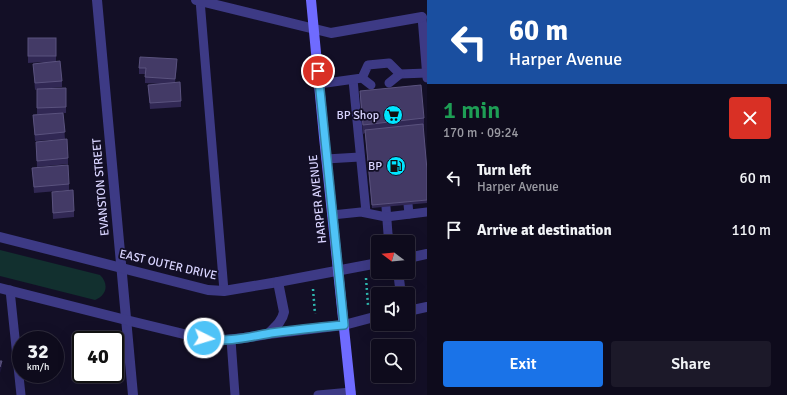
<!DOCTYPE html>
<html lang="en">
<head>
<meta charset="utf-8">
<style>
  :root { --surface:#0e0b1c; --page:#1c1929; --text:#f1f3f6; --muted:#9b9ba3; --line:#2e2b3b; --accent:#1a73e8 }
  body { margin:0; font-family:Signika,sans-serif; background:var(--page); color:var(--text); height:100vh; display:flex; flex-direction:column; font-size:15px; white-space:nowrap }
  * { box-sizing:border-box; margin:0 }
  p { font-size:13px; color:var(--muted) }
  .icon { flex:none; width:22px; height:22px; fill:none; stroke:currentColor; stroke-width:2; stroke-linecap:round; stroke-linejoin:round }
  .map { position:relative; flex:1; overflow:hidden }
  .drawer { display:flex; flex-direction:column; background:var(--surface); width:360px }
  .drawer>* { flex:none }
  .top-card { background:#1a4fa0; color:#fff; overflow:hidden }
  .needle { width:26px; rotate:286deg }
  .controls { position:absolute; left:371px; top:235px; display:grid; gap:8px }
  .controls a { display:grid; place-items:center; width:44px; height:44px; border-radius:4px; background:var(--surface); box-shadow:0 4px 16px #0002,0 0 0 1px var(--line); font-size:20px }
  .speed { position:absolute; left:12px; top:331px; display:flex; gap:8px; font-size:20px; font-weight:700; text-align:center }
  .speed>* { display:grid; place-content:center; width:52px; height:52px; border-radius:50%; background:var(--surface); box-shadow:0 4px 16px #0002,0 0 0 1px var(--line); line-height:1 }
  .speed small { font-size:10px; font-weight:400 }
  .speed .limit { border:2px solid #111; border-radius:6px; background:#fff; color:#111 }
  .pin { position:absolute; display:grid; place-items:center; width:34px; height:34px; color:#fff; margin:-17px; border:2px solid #fff; border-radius:50%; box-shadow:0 1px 4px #0007 }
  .me { position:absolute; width:44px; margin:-22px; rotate:95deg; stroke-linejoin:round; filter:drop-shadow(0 0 3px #0008) }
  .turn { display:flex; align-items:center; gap:14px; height:84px; padding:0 16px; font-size:18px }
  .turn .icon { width:52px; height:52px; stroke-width:2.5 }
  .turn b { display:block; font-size:28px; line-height:34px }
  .round { display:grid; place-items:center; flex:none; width:42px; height:42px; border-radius:4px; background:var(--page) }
  .head { display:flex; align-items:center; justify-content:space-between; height:68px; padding:0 16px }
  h1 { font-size:24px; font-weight:600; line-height:30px; color:#1e9e55 }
  .button { display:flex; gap:8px; margin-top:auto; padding:8px 16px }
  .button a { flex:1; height:46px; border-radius:4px; background:var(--accent); color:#fff; font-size:16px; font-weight:600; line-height:46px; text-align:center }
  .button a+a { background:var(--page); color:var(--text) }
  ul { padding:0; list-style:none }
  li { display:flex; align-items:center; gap:12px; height:52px; padding:0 16px }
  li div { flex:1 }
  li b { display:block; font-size:15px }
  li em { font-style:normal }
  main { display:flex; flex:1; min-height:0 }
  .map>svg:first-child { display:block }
  .green { fill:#12302f }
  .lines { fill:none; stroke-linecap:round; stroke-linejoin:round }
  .path { stroke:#2fb8b0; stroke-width:2.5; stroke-dasharray:2 3; stroke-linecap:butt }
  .service { stroke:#3d3a85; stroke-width:9 }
  .minor { stroke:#3d3a85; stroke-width:10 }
  .tertiary { stroke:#3d3a85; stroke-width:10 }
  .secondary { stroke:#6f6bff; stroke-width:10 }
  .wall { fill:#312854 }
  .shaded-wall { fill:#1d163a }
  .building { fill:#433a66; stroke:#5a527e }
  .route-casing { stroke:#337fa1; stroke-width:10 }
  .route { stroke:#4fc3f7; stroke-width:7 }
  .labels { text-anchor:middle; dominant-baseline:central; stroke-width:3.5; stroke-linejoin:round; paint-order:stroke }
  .poi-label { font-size:12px; fill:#d9d4ff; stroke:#130f26; text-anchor:end }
  .street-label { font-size:12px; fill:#d9d4ff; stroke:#130f26 }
</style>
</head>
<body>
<main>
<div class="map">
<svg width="427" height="395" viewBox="0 0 427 395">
  <rect width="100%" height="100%" fill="#130f26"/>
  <path class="green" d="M0,250L100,275C109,284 107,295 95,300L0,276Z"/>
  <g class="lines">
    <g class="path">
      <path d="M366,278L368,305"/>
      <path d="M313,289L315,314"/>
    </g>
    <g class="service">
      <path d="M200,0L224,291"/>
      <path d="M422,17L427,78"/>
      <path d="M400,74L427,73"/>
      <path d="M362,78L371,85"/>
      <path d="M353,80L366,212"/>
      <path d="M319,84L362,78L368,65L389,63L400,74L389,83"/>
      <path d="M326,159L360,157"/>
      <path d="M408,204L409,214"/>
      <path d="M386,207L388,234L391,242"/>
      <path d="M332,215L361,212L386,217L427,212"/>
      <path d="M10,290L21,395"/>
      <path d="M231,340L235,395"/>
      <path d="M318,395L351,392"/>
    </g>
    <g class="minor">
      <path d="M97,0L133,395"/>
      <path d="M196,0L331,33L422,17"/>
    </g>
    <g class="tertiary">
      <path d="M0,237L208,290L224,291L278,282L378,263"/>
      <path d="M408,258L427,254"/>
      <path d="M398,272L401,294"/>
      <path d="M0,288L126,320L192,336L216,341L244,338L268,334L344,325L378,316"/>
      <path d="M408,311L427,307"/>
      <path d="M268,334C275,327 282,322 284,312L278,282"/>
    </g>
    <path class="secondary" d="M311,0L324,137L351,395"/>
  </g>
  <g class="wall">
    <path d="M28,38H56V61L62,81V87L42,89L66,88V113H63L65,139L35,141L33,115L56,114H37V89L35,90L33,64L45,62L28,63Z"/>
    <path d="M177,65L175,83L181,101V107L150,109L148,85L161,84L145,83V74H139V68Z"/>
    <path d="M360,91L424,118V127H423L427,170V203L372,208L365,133L363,134L360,100Z"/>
    <path d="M36,142L68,158V164L37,167Z"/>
    <path d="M32,168L69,184V190L34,193Z"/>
    <path d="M52,192L74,211V217L53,219Z"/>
  </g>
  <path class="shaded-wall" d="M2,361V367L0,373V367Z"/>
  <g class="building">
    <rect x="28" y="38" width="28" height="18"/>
    <path d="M140,57L177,59L175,79L145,77L146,68H139Z"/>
    <path d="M60,61L62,81L35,83L33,64Z"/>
    <path d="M180,82L181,101L150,103L148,85Z"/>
    <path d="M421,85L424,118L363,125L360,91Z"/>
    <path d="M66,88V107L37,108V89Z"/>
    <path d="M63,113L65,132L35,135L33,115Z"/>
    <path d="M423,124L427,170V200L372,205L365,130Z"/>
    <path d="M67,139L68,158L37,161L36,142Z"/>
    <path d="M68,165L69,184L34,187L32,168Z"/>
    <path d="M73,190L74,211L53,213L52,192Z"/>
    <path d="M0,361H2L0,367Z"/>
  </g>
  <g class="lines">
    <defs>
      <path id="route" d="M204,338C227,343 248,337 271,333C295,330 319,327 344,325L318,71"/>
    </defs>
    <use href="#route" class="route-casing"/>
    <use href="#route" class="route"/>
  </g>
  <defs>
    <symbol id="supermarket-disc" viewBox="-11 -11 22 22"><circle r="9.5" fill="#00e5ff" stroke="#130f26"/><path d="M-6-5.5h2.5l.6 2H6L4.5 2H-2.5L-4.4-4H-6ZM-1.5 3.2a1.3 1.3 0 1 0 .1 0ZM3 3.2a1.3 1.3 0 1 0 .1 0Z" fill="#111"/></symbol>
    <symbol id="fuel-disc" viewBox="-11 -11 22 22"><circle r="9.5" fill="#00e5ff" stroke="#130f26"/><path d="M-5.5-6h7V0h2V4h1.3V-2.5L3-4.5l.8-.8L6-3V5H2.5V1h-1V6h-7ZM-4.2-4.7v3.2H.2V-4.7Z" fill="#111"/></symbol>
  </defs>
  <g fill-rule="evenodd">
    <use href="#supermarket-disc" x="382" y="104" width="22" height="22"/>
    <use href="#fuel-disc" x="385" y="155" width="22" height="22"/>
  </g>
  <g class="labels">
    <g class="poi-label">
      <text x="379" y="115">BP Shop</text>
      <text x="382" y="166">BP</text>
    </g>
    <g class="street-label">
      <text transform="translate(101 187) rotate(-95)">EVANSTON STREET</text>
      <text transform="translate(318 199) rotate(-96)">HARPER AVENUE</text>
      <text transform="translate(168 265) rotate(13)">EAST OUTER DRIVE</text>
    </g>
  </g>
</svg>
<div class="controls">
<a><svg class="needle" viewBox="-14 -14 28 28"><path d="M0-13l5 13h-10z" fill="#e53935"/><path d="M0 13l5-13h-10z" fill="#9b9ba3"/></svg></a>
<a><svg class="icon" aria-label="sound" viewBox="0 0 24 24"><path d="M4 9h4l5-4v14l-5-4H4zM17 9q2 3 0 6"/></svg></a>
<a><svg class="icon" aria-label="search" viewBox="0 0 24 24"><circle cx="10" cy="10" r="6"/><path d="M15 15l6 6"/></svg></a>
</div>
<div class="speed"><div>32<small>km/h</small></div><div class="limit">40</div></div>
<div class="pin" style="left:318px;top:71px;background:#d93025"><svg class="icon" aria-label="arrive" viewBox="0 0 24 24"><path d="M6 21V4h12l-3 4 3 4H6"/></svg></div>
<svg class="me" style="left:204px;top:338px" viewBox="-20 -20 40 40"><circle r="17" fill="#4fc3f7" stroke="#fff" stroke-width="3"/><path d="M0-11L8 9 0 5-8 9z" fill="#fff"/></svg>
</div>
<section class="drawer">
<div class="top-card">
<div class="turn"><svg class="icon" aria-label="left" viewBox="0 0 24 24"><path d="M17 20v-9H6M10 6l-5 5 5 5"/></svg><div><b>60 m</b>Harper Avenue</div></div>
</div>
<div class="head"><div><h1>1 min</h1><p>170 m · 09:24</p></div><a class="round" style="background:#d93025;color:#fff"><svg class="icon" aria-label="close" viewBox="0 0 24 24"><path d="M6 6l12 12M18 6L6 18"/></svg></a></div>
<ul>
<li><svg class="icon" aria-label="left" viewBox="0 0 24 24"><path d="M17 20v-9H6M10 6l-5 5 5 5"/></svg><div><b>Turn left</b><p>Harper Avenue</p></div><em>60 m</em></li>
<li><svg class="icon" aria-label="arrive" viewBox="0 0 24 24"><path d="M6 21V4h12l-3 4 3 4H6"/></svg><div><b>Arrive at destination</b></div><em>110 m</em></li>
</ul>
<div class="button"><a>Exit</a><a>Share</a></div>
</section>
</main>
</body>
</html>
